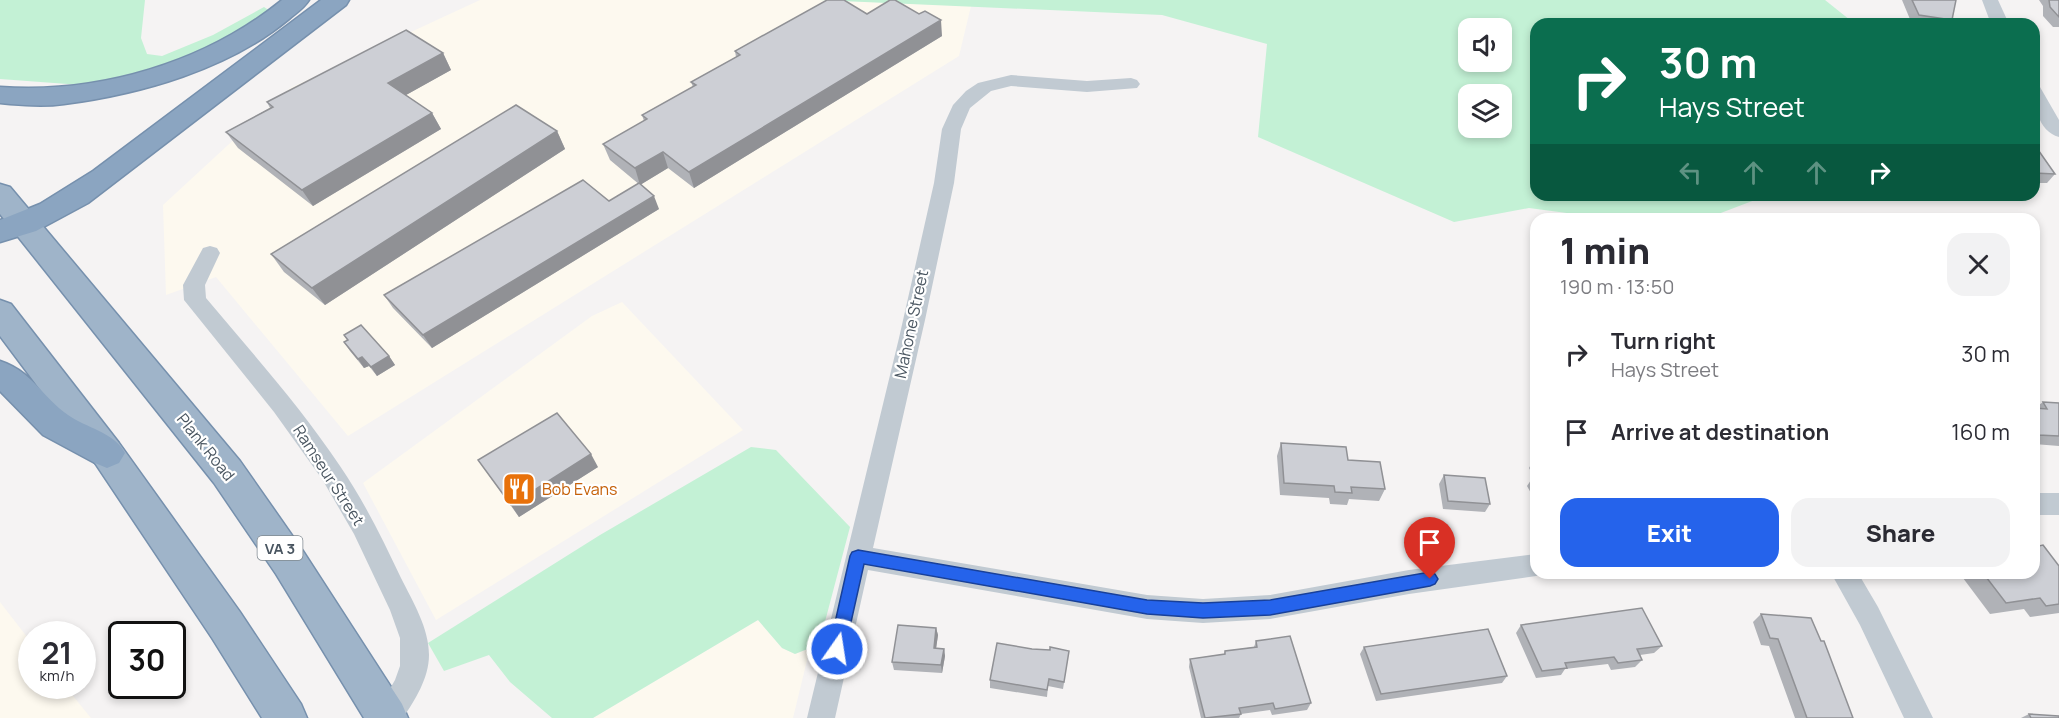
<!DOCTYPE html>
<html lang="en">
<head>
<meta charset="utf-8">
<style>
  :root { --surface:#fff; --page:#f2f2f3; --text:#2b2b33; --muted:#7c7c81; --accent:#2563eb }
  body { margin:0; font-family:Manrope,sans-serif; background:var(--page); color:var(--text); height:100vh; display:flex; flex-direction:column; font-size:22px; white-space:nowrap }
  * { box-sizing:border-box; margin:0 }
  p { font-size:20px; color:var(--muted) }
  .icon { flex:none; width:33px; height:33px; fill:none; stroke:currentColor; stroke-width:2; stroke-linecap:round; stroke-linejoin:round }
  .map { position:relative; flex:1; overflow:hidden }
  .details { position:absolute; left:1530px; top:213px; width:510px; height:366px; display:flex; flex-direction:column; background:var(--surface); border-radius:18px; box-shadow:0 3px 9px #0003 }
  .details>* { flex:none }
  .top-card { position:absolute; left:1530px; top:18px; width:510px; height:183px; border-radius:18px; box-shadow:0 3px 9px #0003; background:#0b6e4f; color:#fff; overflow:hidden }
  .controls { position:absolute; left:1458px; top:18px; display:grid; gap:12px }
  .controls a { display:grid; place-items:center; width:54px; height:54px; border-radius:12px; background:var(--surface); box-shadow:0 3px 9px #0003; font-size:30px }
  .speed { position:absolute; left:18px; top:621px; display:flex; gap:12px; font-size:30px; font-weight:700; text-align:center }
  .speed>* { display:grid; place-content:center; width:78px; height:78px; border-radius:50%; background:var(--surface); box-shadow:0 3px 9px #0003; line-height:1 }
  .speed small { font-size:15px; font-weight:400 }
  .speed .limit { border:3px solid #111; border-radius:9px; background:#fff; color:#111 }
  .pin { position:absolute; display:grid; place-items:center; width:51px; height:51px; color:#fff; margin:-62px -26px; border-radius:50% 50% 50% 0; rotate:-45deg; box-shadow:0 0 6px #0007 }
  .pin .icon { rotate:45deg }
  .me { position:absolute; width:66px; margin:-33px; rotate:13deg; stroke-linejoin:round; filter:drop-shadow(0 0 4px #0008) }
  .turn { display:flex; align-items:center; gap:21px; height:126px; padding:0 30px; font-size:27px }
  .turn .icon { width:78px; height:78px; stroke-width:2.5 }
  .turn b { display:block; font-size:42px; line-height:51px }
  .lanes { display:flex; align-items:center; height:57px; padding:0 30px; background:#0003; justify-content:center; gap:30px; direction:ltr }
  .lanes .off { opacity:.35 }
  .round { display:grid; place-items:center; flex:none; width:63px; height:63px; border-radius:18px; background:var(--page) }
  .summary { display:flex; align-items:center; justify-content:space-between; height:102px; padding:0 30px }
  h1 { font-size:36px; font-weight:800; line-height:45px }
  .button { display:flex; gap:12px; margin-top:auto; padding:12px 30px }
  .button a { flex:1; height:69px; border-radius:18px; background:var(--accent); color:#fff; font-size:24px; font-weight:800; line-height:69px; text-align:center }
  .button a+a { background:var(--page); color:var(--text) }
  ul { padding:0; list-style:none }
  li { display:flex; align-items:center; gap:18px; height:78px; padding:0 30px }
  li div { flex:1 }
  li b { display:block; font-size:22px }
  li em { font-style:normal }
  .map>svg:first-child { display:block }
  .commercial { fill:#fdf9ef }
  .green { fill:#c3f1d5; fill-rule:evenodd }
  .lines { fill:none; stroke-linecap:round; stroke-linejoin:round }
  .trunk-casing { stroke:#7690ad; stroke-width:3 }
  .motorway-casing { stroke:#7690ad; stroke-width:3 }
  .minor { fill:#c1cad2; fill-rule:evenodd }
  .trunk { fill:#9fb4c9; fill-rule:evenodd }
  .motorway { fill:#8ba5c1; fill-rule:evenodd }
  .wall { fill:#b0b2b7 }
  .shaded-wall { fill:#909195 }
  .building { fill:#cdcfd5; stroke:#909195; stroke-width:1.5 }
  .route { fill:#2563eb; stroke:#184099; stroke-width:1.5 }
  .labels { text-anchor:middle; dominant-baseline:central; stroke-width:4.5; stroke-linejoin:round; paint-order:stroke }
  .shield { fill:#fff; stroke:#808990; stroke-width:1.5 }
  .shield-label { font-size:15px; font-weight:bold; fill:#4a5661 }
  .street-label { font-size:16px; fill:#4a5661; stroke:#fff }
  .food-label { font-size:16px; fill:#c56008; stroke:#fff; text-anchor:start }
</style>
</head>
<body>
<div class="map">
<svg width="2059" height="718" viewBox="0 0 2059 718">
  <rect width="100%" height="100%" fill="#f5f3f3"/>
  <g class="commercial">
    <path d="M480,0H819L971,6L959,56L348,436L216,277L166,295L163,205L290,88Z"/>
    <path d="M622,302L743,430L436,620L363,483L592,316Z"/>
    <path d="M0,602L31,642L32,686H65L91,718H0Z"/>
    <path d="M758,620L782,648L795,654L810,648L793,718H593Z"/>
  </g>
  <g class="green">
    <path d="M0,0H145L141,38L147,54L162,56L213,35L264,7L270,11L252,24L191,57L150,70L81,85L0,79Z"/>
    <path d="M819,0H1825L1855,24H1536V195H1768L1705,219H1612L1529,208L1454,222L1258,137L1267,44L1162,15ZM1468,28H1502V62H1468ZM1468,94H1502V128H1468Z"/>
    <path d="M751,447L776,450L850,527L822,633L810,648L795,654L782,648L758,620L593,718H552L510,682L489,655L444,671L428,643L600,535Z"/>
  </g>
  <g class="lines">
    <defs>
      <g id="trunk">
        <path d="M0,184L10,187L240,461L303,551L402,704L408,718H364L276,574L214,483L0,214Z"/>
        <path d="M0,300L11,304L119,443L240,612L301,704L307,718H262L212,638L95,463L0,336Z"/>
      </g>
      <g id="motorway">
        <path d="M282,0H309C304,8 296,13 289,19C229,69 141,94 64,104C43,107 21,105 0,103V87C99,94 205,63 282,0Z"/>
        <path d="M321,0H349L346,5L88,203L36,231L0,242V220L40,204L93,171Z"/>
        <path d="M0,361C33,372 42,397 68,415C86,428 114,432 125,453L119,463L107,468L95,463L43,435L0,391Z"/>
      </g>
    </defs>
    <use href="#trunk" class="trunk-casing"/>
    <use href="#motorway" class="motorway-casing"/>
    <g class="minor">
      <path d="M1982,0H1998L2009,24H1991Z"/>
      <path d="M1011,75L1087,81L1131,78L1137,80L1140,84L1137,88L1087,92L1011,86L991,91L970,108L961,129L954,183L925,320L873,548L1147,595L1203,599L1270,595L1409,570L1536,554V573H1545L1536,576L1409,594L1270,619L1203,623L1147,619L868,570L835,718H807L899,338L934,183L942,129L953,105L966,91L978,83Z"/>
      <path d="M2034,85L2040,87L2059,120V137C2037,131 2034,104 2034,85Z"/>
      <path d="M210,246L217,248L220,253L205,285L206,298C252,353 300,406 340,466C364,501 383,540 401,578C413,602 429,628 429,655C429,678 415,700 403,718H373L395,680L400,666V638L390,610L354,534L322,479L274,412L184,300L183,285L203,248Z"/>
      <rect x="2034" y="493" width="25" height="22"/>
      <path d="M1831,573H1858L1878,607L1933,718H1904L1860,625Z"/>
    </g>
    <use href="#trunk" class="trunk"/>
    <use href="#motorway" class="motorway"/>
  </g>
  <g class="wall">
    <path d="M1902,0H1956L1952,20L1949,24H1912Z"/>
    <path d="M2039,0H2059V27H2053L2043,16V6Z"/>
    <path d="M867,14L942,36L694,188L668,168L640,185L610,160L603,144L644,121L642,115L693,87L691,82L736,57L735,51Z"/>
    <path d="M443,53L451,70L406,95L432,113L441,129L313,206L238,148L226,132L270,108L267,102Z"/>
    <path d="M557,131L565,149L325,305L284,272L271,254Z"/>
    <path d="M2034,144L2055,174L2047,183H2034Z"/>
    <path d="M609,201L659,209L432,348L393,308L384,295Z"/>
    <path d="M344,335L389,356L395,365L377,376L369,366L364,368L350,351L344,342L347,340Z"/>
    <path d="M2043,402L2059,403V446L2034,444V408H2035Z"/>
    <path d="M1281,443L1348,460L1385,489L1379,501L1349,499L1347,505L1330,504L1329,498L1280,495L1277,456Z"/>
    <path d="M1534,459H1536V502L1527,486L1533,477H1534L1529,468Z"/>
    <path d="M478,460L598,467L519,517Z"/>
    <path d="M1444,475L1490,504L1485,512L1443,509L1439,484Z"/>
    <path d="M2059,566V613L2030,617L2024,609L1990,614L1960,574L1962,573H2034Z"/>
    <path d="M1761,614L1853,718H1795L1769,646L1761,645L1753,622Z"/>
    <path d="M1521,625L1662,646L1654,653L1640,655L1642,660L1635,667L1611,670L1608,664L1565,669L1561,675L1536,678L1516,633Z"/>
    <path d="M936,628L938,635L936,648L944,649L945,656L942,673L894,670L892,662Z"/>
    <path d="M1256,641L1311,703L1307,710L1272,715L1270,710L1241,714L1239,718H1201L1189,667L1190,659L1224,654L1225,651L1254,647Z"/>
    <path d="M1364,647L1507,676L1502,683L1376,701L1360,654Z"/>
    <path d="M1068,658L1063,689L1048,686L1047,697L990,688V680Z"/>
    <path d="M2029,714L2059,718H2021Z"/>
  </g>
  <g class="shaded-wall">
    <path d="M941,20L942,36L694,188L689,172Z"/>
    <path d="M443,53L451,70L397,100L388,83Z"/>
    <path d="M432,113L441,129L313,206L302,190Z"/>
    <path d="M557,131L565,149L325,305L312,288Z"/>
    <path d="M663,152L668,168L640,185L635,168Z"/>
    <path d="M654,196L659,209L432,348L423,335Z"/>
    <path d="M389,356L395,365L377,376L371,367Z"/>
    <path d="M362,357L369,366L364,368L358,359Z"/>
    <path d="M591,454L598,467L519,517L511,505Z"/>
    <path d="M936,628L938,635L935,656L934,648Z"/>
    <path d="M944,649L945,656L942,673L941,665Z"/>
  </g>
  <g class="building">
    <path d="M827,0H844L867,14L890,0H895L919,14L925,11L941,20L689,172L663,152L635,168L603,144L647,119L642,115L696,85L691,82L740,55L735,51Z"/>
    <path d="M1912,0H1956L1952,20L1919,15Z"/>
    <path d="M2049,0H2059V17L2050,7Z"/>
    <path d="M406,30L443,53L388,83L432,113L302,190L226,132L273,107L267,102Z"/>
    <path d="M516,105L557,131L312,288L271,254Z"/>
    <path d="M2034,144L2055,174L2034,173Z"/>
    <path d="M583,180L609,201L639,183L654,196L423,335L384,295Z"/>
    <path d="M361,325L389,356L371,367L362,357L358,359L344,342L348,340L344,335Z"/>
    <path d="M2043,402L2059,403V436L2038,435L2034,428V408L2047,409Z"/>
    <path d="M557,413L591,454L511,505L478,460Z"/>
    <path d="M1281,443L1346,447L1348,460L1380,462L1385,489L1351,487L1352,493L1335,492L1334,486L1284,483Z"/>
    <path d="M1444,475L1485,478L1490,504L1448,501Z"/>
    <path d="M2043,545L2059,566V604L2046,606L2040,598L2006,603L1983,573H2034V547Z"/>
    <path d="M1642,608L1662,646L1637,649L1642,660L1618,663L1614,657L1565,663L1567,668L1542,671L1521,625Z"/>
    <path d="M1761,614L1811,618L1821,641H1824L1853,718H1807L1778,639L1770,638Z"/>
    <path d="M898,625L936,628L934,648L944,649L941,665L892,662Z"/>
    <path d="M1488,629L1507,676L1381,694L1364,647Z"/>
    <path d="M1290,636L1311,703L1275,709L1273,703L1239,708L1241,714L1205,718L1190,659L1225,654V651L1257,647L1256,641Z"/>
    <path d="M997,643L1032,649L1050,650V647L1069,651L1064,682L1049,679L1047,690L990,680Z"/>
    <path d="M2029,714L2059,716V718H2031Z"/>
  </g>
  <path class="route" d="M858,550L1147,600L1203,603L1270,600L1430,572L1435,574L1438,579L1435,584L1430,586L1270,615L1203,618L1147,614L864,564L845,649L843,654L837,656L831,654L829,649L850,556L852,552Z"/>
  <defs>
    <symbol id="restaurant-square" viewBox="-11 -11 22 22"><rect x="-9" y="-9" width="18" height="18" rx="4" fill="#e8710a" stroke="#fff"/><path d="M-5-6h1v4h1v-4h1v4h1v-4h1v5L-1.5 .5V6h-2V.5L-5-1ZM5-6V6H3V1.5H1.5Q1.5-4 5-6Z" fill="#fff"/></symbol>
  </defs>
  <g fill-rule="evenodd">
    <use href="#restaurant-square" x="500" y="470" width="38" height="38"/>
  </g>
  <g class="labels">
    <rect class="shield" x="257.5" y="536" width="45" height="24" rx="4.5"/>
    <g class="shield-label">
      <text x="280" y="548">VA 3</text>
    </g>
    <g class="street-label">
      <text transform="translate(911 324) rotate(-78)">Mahone Street</text>
      <text transform="translate(206 447) rotate(51)">Plank Road</text>
      <text transform="translate(329 475) rotate(57)">Ramseur Street</text>
    </g>
    <g class="food-label">
      <text x="542" y="489">Bob Evans</text>
    </g>
  </g>
</svg>
<div class="controls">
<a><svg class="icon" aria-label="sound" viewBox="0 0 24 24"><path d="M4 9h4l5-4v14l-5-4H4zM17 9q2 3 0 6"/></svg></a>
<a><svg class="icon" aria-label="layers" viewBox="0 0 24 24"><path d="M12 4l9 5-9 5-9-5zM3 14l9 5 9-5"/></svg></a>
</div>
<div class="speed"><div>21<small>km/h</small></div><div class="limit">30</div></div>
<div class="pin" style="left:1430px;top:579px;background:#d93025"><svg class="icon" aria-label="arrive" viewBox="0 0 24 24"><path d="M6 21V4h12l-3 4 3 4H6"/></svg></div>
<svg class="me" style="left:837px;top:649px" viewBox="-20 -20 40 40"><circle r="17" fill="#2563eb" stroke="#fff" stroke-width="3"/><path d="M0-11L8 9 0 5-8 9z" fill="#fff"/></svg>
<div class="top-card">
<div class="turn"><svg class="icon" aria-label="right" viewBox="0 0 24 24"><path d="M7 20v-9h11M14 6l5 5-5 5"/></svg><div><b>30 m</b>Hays Street</div></div>
<div class="lanes"><svg class="icon off" aria-label="left" viewBox="0 0 24 24"><path d="M17 20v-9H6M10 6l-5 5 5 5"/></svg><svg class="icon off" aria-label="ahead" viewBox="0 0 24 24"><path d="M12 20V5M6 11l6-6 6 6"/></svg><svg class="icon off" aria-label="ahead" viewBox="0 0 24 24"><path d="M12 20V5M6 11l6-6 6 6"/></svg><svg class="icon" aria-label="right" viewBox="0 0 24 24"><path d="M7 20v-9h11M14 6l5 5-5 5"/></svg></div>
</div>
<section class="details">
<div class="summary"><div><h1>1 min</h1><p>190 m · 13:50</p></div><a class="round"><svg class="icon" aria-label="close" viewBox="0 0 24 24"><path d="M6 6l12 12M18 6L6 18"/></svg></a></div>
<ul>
<li><svg class="icon" aria-label="right" viewBox="0 0 24 24"><path d="M7 20v-9h11M14 6l5 5-5 5"/></svg><div><b>Turn right</b><p>Hays Street</p></div><em>30 m</em></li>
<li><svg class="icon" aria-label="arrive" viewBox="0 0 24 24"><path d="M6 21V4h12l-3 4 3 4H6"/></svg><div><b>Arrive at destination</b></div><em>160 m</em></li>
</ul>
<div class="button"><a>Exit</a><a>Share</a></div>
</section>
</div>
</body>
</html>
